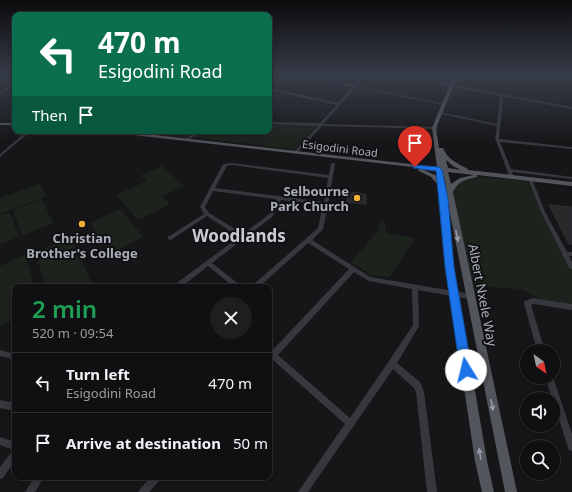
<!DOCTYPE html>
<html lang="en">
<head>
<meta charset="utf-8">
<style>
  :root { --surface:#101012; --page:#1e1e20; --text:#f1f3f6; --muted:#9c9d9f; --line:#303032 }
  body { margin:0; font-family:"Noto Sans",sans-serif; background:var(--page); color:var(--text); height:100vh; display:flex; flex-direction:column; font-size:15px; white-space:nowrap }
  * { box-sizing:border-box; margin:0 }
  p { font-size:13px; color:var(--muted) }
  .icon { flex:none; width:22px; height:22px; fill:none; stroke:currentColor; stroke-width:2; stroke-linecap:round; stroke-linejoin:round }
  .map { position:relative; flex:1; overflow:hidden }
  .details { position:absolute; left:12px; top:284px; width:260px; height:196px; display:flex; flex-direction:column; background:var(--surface); border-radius:8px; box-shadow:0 2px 10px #0003,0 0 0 1px var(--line) }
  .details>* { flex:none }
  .banner { position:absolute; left:12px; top:12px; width:260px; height:122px; border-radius:8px; box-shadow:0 2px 10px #0003,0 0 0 1px var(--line); background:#0b6e4f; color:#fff; overflow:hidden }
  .needle { width:26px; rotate:147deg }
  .controls { position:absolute; left:520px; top:344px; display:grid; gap:8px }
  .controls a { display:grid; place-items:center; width:40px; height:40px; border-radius:50%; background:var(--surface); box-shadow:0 2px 10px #0003,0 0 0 1px var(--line); font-size:20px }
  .pin { position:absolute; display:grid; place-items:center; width:34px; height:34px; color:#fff; margin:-41px -17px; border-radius:50% 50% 50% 0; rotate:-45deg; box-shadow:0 0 4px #0007 }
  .pin .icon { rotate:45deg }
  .me { position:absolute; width:44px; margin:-22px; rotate:351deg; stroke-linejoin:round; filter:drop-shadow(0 0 3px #0008) }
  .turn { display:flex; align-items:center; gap:14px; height:84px; padding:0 20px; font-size:18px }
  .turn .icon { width:52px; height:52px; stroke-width:2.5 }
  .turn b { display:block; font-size:28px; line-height:34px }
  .then { display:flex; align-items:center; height:38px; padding:0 20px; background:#0003; gap:8px; font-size:15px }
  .round { display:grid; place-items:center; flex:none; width:42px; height:42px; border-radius:21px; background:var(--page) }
  .overview { display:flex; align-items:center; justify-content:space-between; height:68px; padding:0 20px }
  h1 { font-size:24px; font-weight:600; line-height:30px; color:#1e9e55 }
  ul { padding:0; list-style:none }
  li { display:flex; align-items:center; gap:12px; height:60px; padding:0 20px; border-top:1px solid var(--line) }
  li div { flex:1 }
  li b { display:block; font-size:15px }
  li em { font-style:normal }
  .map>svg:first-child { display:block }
  .green { fill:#1c231d }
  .building { fill:#29292c; stroke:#303034 }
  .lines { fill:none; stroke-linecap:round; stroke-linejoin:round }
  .minor { fill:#37383d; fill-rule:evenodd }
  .major { fill:#53555c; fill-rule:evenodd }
  .oneway { fill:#979ba6 }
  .route { fill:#1a73e8; stroke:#114b97 }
  .poi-dot { fill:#f2b134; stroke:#111113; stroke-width:1.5 }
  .labels { text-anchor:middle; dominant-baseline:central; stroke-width:4; stroke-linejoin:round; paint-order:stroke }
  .far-street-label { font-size:11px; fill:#a8adb8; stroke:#111113 }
  .poi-label { font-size:13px; font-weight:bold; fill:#a8adb8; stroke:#111113; text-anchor:end }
  .street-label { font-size:13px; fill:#a8adb8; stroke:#111113 }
  .district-label { font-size:17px; font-weight:bold; fill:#c9ccd4; stroke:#111113 }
</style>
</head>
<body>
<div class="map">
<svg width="572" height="492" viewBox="0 0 572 492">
  <rect width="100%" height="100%" fill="#161618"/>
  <g class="green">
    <path d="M269,124L318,125L295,150L192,137L200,131H269Z"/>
    <path d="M124,131H197L186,138Z"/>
    <path d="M162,166L184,186L162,196L170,204L138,220L116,195L147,181L141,175Z"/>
    <path d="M478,177L527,181L572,269V304L541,299L521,289L488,287L471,293L453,190L455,185L468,178Z"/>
    <path d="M40,184L47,196L0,214V198Z"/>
    <path d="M42,199L53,223L22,236L13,210Z"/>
    <path d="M120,209L143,237L111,254L90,223Z"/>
    <path d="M10,212L19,237L0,244V215Z"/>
    <path d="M379,221H385L386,233L415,238L390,277L371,275L351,262L379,230Z"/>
    <path d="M71,237L92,284L86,287H46L35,253Z"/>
    <path d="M25,255L35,287H15V319L0,326V266Z"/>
  </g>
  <g class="building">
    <path d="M355,192L366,195V204L347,202L348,194Z"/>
    <path d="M549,205L572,207V244H569Z"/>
  </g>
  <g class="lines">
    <g class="minor">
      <path d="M273,75H276L269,81V78Z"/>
      <path d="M299,75H306L354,85L363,75H366L357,86L445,104L443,105L356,87L323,124L437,127L439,128L437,129L322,126L296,154H294V152L318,126L269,124V122L320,123L337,105L269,90V88L338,103L353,87Z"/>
      <path d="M392,75H399L572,107V109L503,96L499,138V139L572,147V149L500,142L511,169L572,177V179L512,172L514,177V178H510L496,141L495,140L497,126L438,113L440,112L497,124L500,96Z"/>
      <path d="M14,83H15V85L0,95V93Z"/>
      <path d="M27,131H31L0,157V154Z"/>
      <path d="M196,131H200L188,141H186V139Z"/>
      <path d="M232,163L329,175L331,164L333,163H335V164L328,204L323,229L312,240L370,277L471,294L472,296L471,298L469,299L418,290L419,326L397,363L420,382L424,392L437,492H427L416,392L414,388L393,369L308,492H298L300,489L345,424L273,360L269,363V354L349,269L308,243L259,287H252L253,285L318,228L323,205L281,200L277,209L272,217L212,263L240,285L241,287H234L208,266L181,287H173L174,285L239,237L207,216L172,239L170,240L167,238L168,237L204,214L200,207L223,164ZM232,165L328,178L324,202L215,188L227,166ZM213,191L276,199L273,209L268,215L243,234L209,213L205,207ZM354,272L369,281L412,289L413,325L389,361L350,418L278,355Z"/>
      <path d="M528,178H532V179L545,212L567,252H572V256H569L572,262V269H570L563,256H562V253L541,212L528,179Z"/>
      <path d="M533,298L572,304V310L533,304L531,305L545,351H537L524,303L525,301Z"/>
      <path d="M0,350L15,354V360L0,356Z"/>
      <path d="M545,377H553L572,434V451L569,450L568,447Z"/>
      <path d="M0,400L15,403V411L0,408Z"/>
      <path d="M0,437L15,442V461L3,478L0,479V467L13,450L0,445Z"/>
      <path d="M35,477H44L35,492H25Z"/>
      <path d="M151,477H161L160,480L149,492H138L140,489Z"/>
    </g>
    <g class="major">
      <path d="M454,75H458L436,128L439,148H443C447,159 458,164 468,169V170L572,182V186L477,175V177C466,179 458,181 453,192L517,492H505L446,193L454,267L487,461L494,492H482L475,461L446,267L439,186L431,177L419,171L418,170L421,168L107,132L105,131H120L437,167L432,128ZM446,160L453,166L461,170L448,168ZM422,169L437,170L438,178L435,175ZM448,172L474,175L460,178L451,184ZM444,175L447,192L446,193Z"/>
      <rect x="0" y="123" width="15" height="2"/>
    </g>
  </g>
  <defs><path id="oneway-solid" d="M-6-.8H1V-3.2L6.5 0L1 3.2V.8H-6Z"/></defs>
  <g class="oneway">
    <use href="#oneway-solid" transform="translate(457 236) rotate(79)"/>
    <use href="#oneway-solid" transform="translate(492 405) rotate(78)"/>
    <use href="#oneway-solid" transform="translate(480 454) rotate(-99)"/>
  </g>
  <linearGradient id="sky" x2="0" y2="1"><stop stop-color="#0c0c0d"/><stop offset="0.52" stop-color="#363c48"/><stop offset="1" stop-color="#363c48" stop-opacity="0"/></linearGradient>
  <rect width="572" height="144" fill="url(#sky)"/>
  <path class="route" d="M413,165L439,167L442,170L448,199L454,267L472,370L471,374L466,376L462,374L460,370L445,267L436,171L413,168Z"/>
  <g class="poi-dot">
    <circle cx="357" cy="198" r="4"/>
    <circle cx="82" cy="224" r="4"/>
  </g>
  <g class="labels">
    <g class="far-street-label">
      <text transform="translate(340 148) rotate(7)">Esigodini Road</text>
    </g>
    <g class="poi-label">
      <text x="349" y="191">Selbourne<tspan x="349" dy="15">Park Church</tspan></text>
      <text x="82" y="238" text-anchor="middle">Christian<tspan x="82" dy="15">Brother's College</tspan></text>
    </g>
    <g class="street-label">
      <text transform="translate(483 295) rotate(79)">Albert Nxele Way</text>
    </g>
    <g class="district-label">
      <text x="239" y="235">Woodlands</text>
    </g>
  </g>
</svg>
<div class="controls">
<a><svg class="needle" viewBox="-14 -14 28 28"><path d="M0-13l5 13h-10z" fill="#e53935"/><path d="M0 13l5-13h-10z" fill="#9c9d9f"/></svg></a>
<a><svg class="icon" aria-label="sound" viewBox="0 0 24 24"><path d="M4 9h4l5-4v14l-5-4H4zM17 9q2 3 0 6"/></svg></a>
<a><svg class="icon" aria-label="search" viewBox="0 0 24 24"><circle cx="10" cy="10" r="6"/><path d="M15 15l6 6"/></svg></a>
</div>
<div class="pin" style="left:415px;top:167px;background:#d93025"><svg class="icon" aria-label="arrive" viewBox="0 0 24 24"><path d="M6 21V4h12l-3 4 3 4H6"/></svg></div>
<svg class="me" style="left:466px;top:370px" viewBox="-20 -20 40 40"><circle r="19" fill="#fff"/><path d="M0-13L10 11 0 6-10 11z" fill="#1a73e8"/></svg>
<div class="banner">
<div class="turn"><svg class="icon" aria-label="left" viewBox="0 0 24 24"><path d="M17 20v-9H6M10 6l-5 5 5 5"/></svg><div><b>470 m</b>Esigodini Road</div></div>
<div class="then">Then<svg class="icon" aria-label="arrive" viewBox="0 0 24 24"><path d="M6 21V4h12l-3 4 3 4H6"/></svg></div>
</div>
<section class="details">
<div class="overview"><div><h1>2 min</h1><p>520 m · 09:54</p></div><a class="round"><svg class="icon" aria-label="close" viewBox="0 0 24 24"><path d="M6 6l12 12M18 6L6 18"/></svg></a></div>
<ul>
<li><svg class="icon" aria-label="left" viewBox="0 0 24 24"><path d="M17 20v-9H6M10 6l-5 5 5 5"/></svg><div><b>Turn left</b><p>Esigodini Road</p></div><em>470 m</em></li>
<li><svg class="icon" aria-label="arrive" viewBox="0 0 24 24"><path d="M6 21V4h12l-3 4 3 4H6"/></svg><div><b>Arrive at destination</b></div><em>50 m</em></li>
</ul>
</section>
</div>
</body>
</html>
